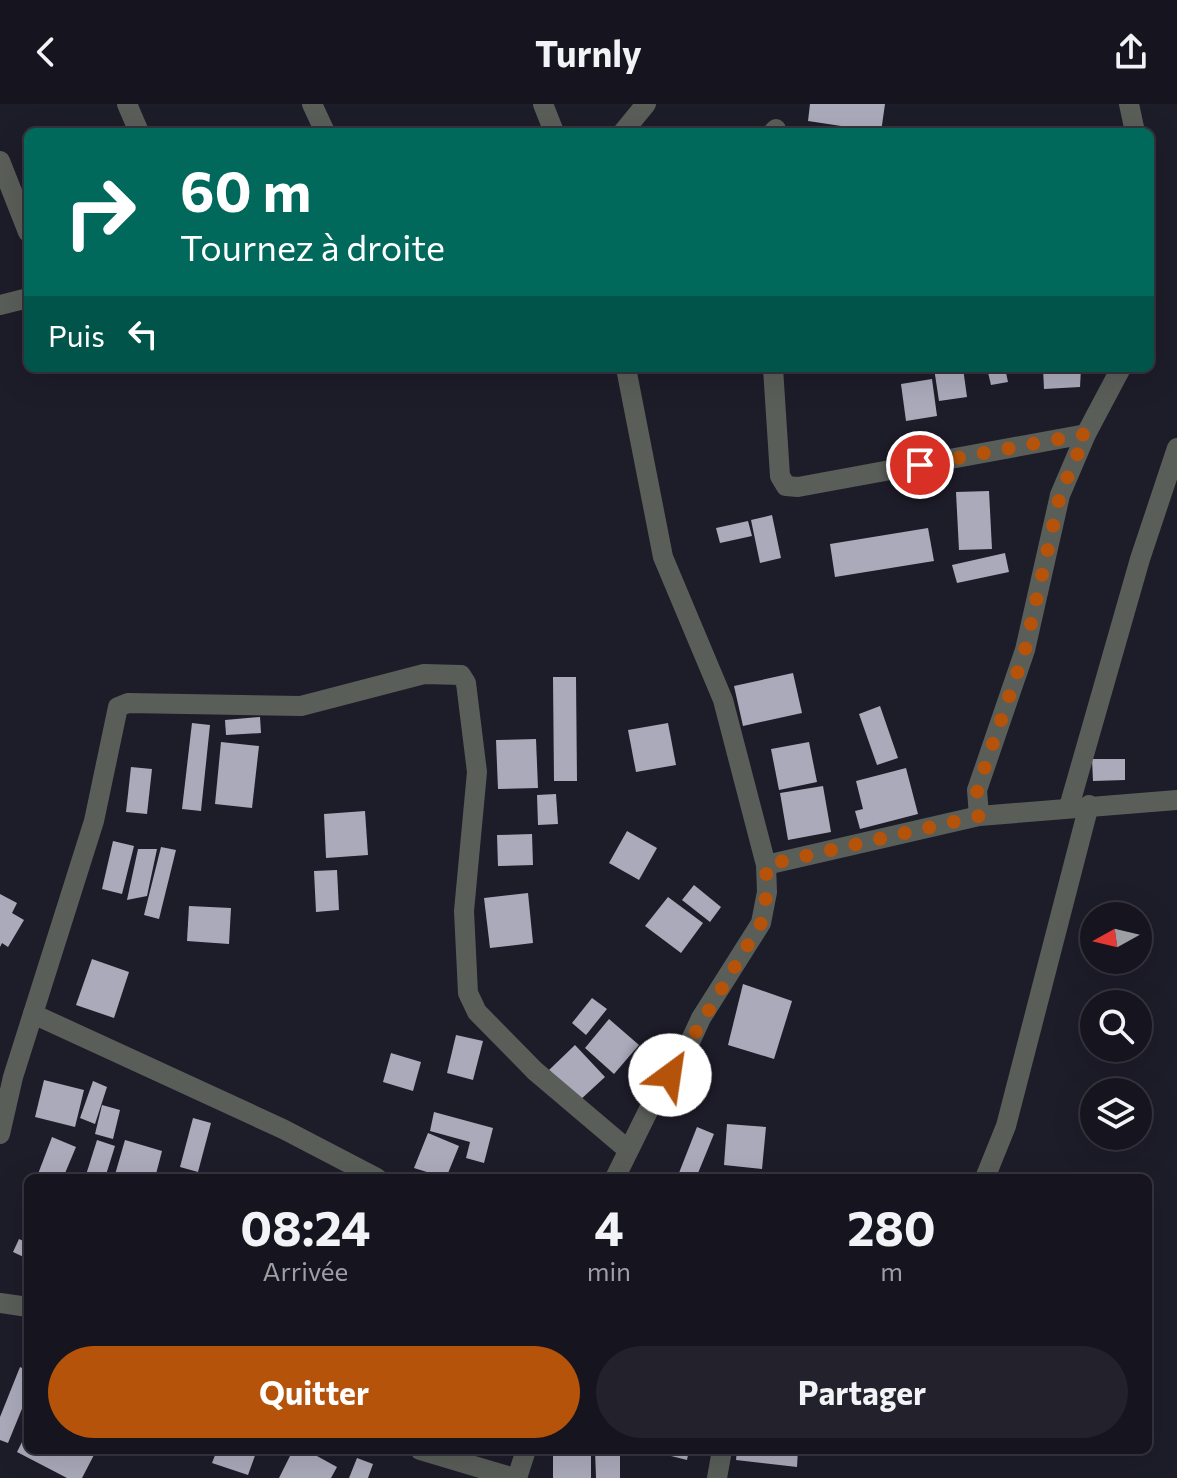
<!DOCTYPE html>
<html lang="fr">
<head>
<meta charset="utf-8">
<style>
  :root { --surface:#16151f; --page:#23222c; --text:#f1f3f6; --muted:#9e9fa4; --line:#35343d; --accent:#b45309 }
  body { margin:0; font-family:Commissioner,sans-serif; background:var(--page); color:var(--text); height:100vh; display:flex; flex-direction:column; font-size:30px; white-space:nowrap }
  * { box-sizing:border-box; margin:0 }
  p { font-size:26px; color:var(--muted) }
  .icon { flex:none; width:44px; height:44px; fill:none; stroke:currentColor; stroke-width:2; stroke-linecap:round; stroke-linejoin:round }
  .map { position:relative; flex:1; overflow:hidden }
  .panel { position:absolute; left:24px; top:1070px; width:1128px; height:280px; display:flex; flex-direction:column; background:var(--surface); border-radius:12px; box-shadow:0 8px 32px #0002,0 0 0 2px var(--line) }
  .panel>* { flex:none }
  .banner { position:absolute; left:24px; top:24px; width:1130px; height:244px; border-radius:12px; box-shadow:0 8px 32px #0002,0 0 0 2px var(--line); background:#00695c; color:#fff; overflow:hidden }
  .needle { width:52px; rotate:262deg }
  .fabs { position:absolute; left:1080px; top:798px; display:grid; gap:16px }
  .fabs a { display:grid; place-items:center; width:72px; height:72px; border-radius:50%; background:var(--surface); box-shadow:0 8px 32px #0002,0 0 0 2px var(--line); font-size:40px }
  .pin { position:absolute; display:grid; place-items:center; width:68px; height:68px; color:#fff; margin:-34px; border:4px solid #fff; border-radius:50%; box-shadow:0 2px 8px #0007 }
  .me { position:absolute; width:88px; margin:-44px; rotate:31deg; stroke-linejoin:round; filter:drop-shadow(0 0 6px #0008) }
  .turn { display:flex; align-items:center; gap:28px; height:168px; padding:0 24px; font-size:36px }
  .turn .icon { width:104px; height:104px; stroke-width:2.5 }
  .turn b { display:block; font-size:56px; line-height:68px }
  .then { display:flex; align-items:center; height:76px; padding:0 24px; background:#0003; gap:16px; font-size:30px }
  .eta { display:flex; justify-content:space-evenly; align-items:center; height:136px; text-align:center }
  .eta b { font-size:48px; font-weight:700; line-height:56px }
  .primary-button { display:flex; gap:16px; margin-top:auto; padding:16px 24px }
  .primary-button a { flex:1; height:92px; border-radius:48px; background:var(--accent); color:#fff; font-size:32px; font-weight:700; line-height:92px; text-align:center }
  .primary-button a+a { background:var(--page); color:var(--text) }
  header { display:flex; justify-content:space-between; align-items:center; height:104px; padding:0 24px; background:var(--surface); font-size:36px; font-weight:700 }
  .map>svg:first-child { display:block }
  .building { fill:#abaabb }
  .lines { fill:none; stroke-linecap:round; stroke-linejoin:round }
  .minor { stroke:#5a5e59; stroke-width:20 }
  .route { stroke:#b45309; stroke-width:14; stroke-dasharray:0 25.2 }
</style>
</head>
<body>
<header><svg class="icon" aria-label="back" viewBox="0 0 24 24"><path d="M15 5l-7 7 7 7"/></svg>Turnly<svg class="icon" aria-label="share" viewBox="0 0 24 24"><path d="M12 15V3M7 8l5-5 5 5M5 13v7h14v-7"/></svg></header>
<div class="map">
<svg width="1177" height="1374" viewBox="0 0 1177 1374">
  <rect width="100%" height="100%" fill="#1d1c29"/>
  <g class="building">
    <path d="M810,0H885L881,28L808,17Z"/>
    <path d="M934,264H963L967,293L939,297Z"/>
    <path d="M987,264H1005L1008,278L991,281Z"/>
    <path d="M1043,264H1081L1080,283L1044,285Z"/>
    <path d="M932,275L937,312L906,317L901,280Z"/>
    <path d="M989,387L992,445L959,446L956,388Z"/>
    <path d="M772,411L781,454L760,459L751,416Z"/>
    <path d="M748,417L752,432L720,439L716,424Z"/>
    <path d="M928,424L934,457L835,473L830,440Z"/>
    <path d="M1005,449L1009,468L957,479L952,461Z"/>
    <path d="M793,569L802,609L743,622L734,582Z"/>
    <path d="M553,573H576L577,677H554Z"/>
    <path d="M880,602L898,654L877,661L859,610Z"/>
    <path d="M260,613L261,629L226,631L225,616Z"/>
    <path d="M192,619L210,621L201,707L182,705Z"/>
    <path d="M668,619L676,661L636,668L628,626Z"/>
    <path d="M536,635L538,684L498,685L496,636Z"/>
    <path d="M221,638L259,642L252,704L215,700Z"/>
    <path d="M809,638L817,678L779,686L771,645Z"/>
    <path d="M1092,655H1125V676L1093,677Z"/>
    <path d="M131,663L152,665L147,710L126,708Z"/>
    <path d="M906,664L918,710L860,725L855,707L863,705L856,677Z"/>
    <path d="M823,682L831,728L788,736L780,689Z"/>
    <path d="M556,690L558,720L538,721L537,691Z"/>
    <path d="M365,707L368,751L326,754L324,710Z"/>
    <path d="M627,727L657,744L639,776L609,759Z"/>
    <path d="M532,730L533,761L498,762L497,731Z"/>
    <path d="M113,737L134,742L122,790L102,785Z"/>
    <path d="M161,743L176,746L159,815L144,811Z"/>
    <path d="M138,745H157L147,792L127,796Z"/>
    <path d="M337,766L339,806L316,808L314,767Z"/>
    <path d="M694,781L721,803L710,818L682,796Z"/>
    <path d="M528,789L533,839L490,844L484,794Z"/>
    <path d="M0,790L17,799L12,809L24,816L8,843L2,839L0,843Z"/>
    <path d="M668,793L703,819L681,849L645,822Z"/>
    <path d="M189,802L231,804L229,840L187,837Z"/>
    <path d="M92,855L129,868L114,914L76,901Z"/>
    <path d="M743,880L792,897L774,955L728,941Z"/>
    <path d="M592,894L607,905L586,931L572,919Z"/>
    <path d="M609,915L639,941L614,970L585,944Z"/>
    <path d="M456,931L483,937L473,976L447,969Z"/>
    <path d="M575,941L605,973L579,997L549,966Z"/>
    <path d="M391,949L421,958L413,987L383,978Z"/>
    <path d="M44,976L84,986L75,1023L35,1013Z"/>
    <path d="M93,977L107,983L95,1020L80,1014Z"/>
    <path d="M102,1001L120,1006L113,1035L95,1030Z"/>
    <path d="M434,1008L493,1024L484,1059L466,1054L470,1038L430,1027Z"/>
    <path d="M193,1014L211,1019L198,1068L180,1063Z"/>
    <path d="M727,1020L766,1023L762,1065L724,1061Z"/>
    <path d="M697,1023L714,1030L696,1074H677Z"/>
    <path d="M428,1029L459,1042L446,1074L414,1064Z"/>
    <path d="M52,1033L76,1043L63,1074L38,1070Z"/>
    <path d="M97,1036L115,1042L105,1074H85Z"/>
    <path d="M125,1036L162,1047L155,1074H114Z"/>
    <path d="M19,1135L28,1139V1155L13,1148Z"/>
    <path d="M20,1263L28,1267V1290L8,1339L0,1336V1313Z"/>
    <path d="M28,1326V1346L95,1349L82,1374H67L17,1348Z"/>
    <path d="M217,1346H257L248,1371L212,1359Z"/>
    <path d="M293,1346H306L337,1363L331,1374H279Z"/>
    <rect x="553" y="1346" width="38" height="28"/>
    <path d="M595,1346H620V1374H596Z"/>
    <path d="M647,1346H689L687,1356Z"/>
    <path d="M737,1346H798L797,1363L736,1356Z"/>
    <path d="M828,1346H873V1351H829Z"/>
    <path d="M357,1354L373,1360L368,1374H349Z"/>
  </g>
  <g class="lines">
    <g class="minor">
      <path d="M127,0L139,28"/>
      <path d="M312,0L325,28"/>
      <path d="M543,0L554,28"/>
      <path d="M1129,0L1135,28"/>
      <path d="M623,28L646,0"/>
      <path d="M773,28L776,25"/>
      <path d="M0,57L28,128"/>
      <path d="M0,201L28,194"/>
      <path d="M773,264L780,372L786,382L798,383L1086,330"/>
      <path d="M1069,703L1140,455L1177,344"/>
      <path d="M979,712L977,686L1025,546L1060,391L1086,330L1121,264"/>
      <path d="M766,761L979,712L1177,696"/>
      <path d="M33,910L283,1025L377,1074"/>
      <path d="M0,1030L13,973L94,717L118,603L128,599L301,602L424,570L461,571L466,579L477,668L464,807L468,889L477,908L535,967L627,1045"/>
      <path d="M615,1074L656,991L684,951L701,914L761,819L767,788L766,761L723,596L663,453L626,264"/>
      <path d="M985,1074L1006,1022L1089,701"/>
      <path d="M0,1199L28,1203"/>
      <path d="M420,1346L514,1374"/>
      <path d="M517,1374L526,1346"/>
      <path d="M717,1374L722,1346"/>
    </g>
  </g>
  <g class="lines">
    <path class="route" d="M670,971L761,819L767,788L766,761L979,712L977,686L1025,546L1060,391L1086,330L920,361"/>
  </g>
</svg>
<div class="fabs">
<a><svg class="needle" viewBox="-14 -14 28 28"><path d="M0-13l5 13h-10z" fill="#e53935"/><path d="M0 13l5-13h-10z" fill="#9e9fa4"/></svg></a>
<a><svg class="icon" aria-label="search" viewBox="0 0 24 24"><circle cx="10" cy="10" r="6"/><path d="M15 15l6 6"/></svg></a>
<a><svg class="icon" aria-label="layers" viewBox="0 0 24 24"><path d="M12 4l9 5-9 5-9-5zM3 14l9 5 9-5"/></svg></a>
</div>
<div class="pin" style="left:920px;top:361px;background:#d93025"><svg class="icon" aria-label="arrive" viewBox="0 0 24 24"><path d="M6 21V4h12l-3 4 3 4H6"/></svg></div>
<svg class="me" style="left:670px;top:971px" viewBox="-20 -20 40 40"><circle r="19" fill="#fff"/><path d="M0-13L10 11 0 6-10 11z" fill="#b45309"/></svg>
<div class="banner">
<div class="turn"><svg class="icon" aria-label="right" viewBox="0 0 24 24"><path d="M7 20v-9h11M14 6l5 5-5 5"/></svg><div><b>60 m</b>Tournez à droite</div></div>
<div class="then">Puis<svg class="icon" aria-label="left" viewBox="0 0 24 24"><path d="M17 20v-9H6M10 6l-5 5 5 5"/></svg></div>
</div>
<section class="panel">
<div class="eta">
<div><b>08:24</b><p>Arrivée</p></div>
<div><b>4</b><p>min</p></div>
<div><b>280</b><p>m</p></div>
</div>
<div class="primary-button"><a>Quitter</a><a>Partager</a></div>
</section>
</div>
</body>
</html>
